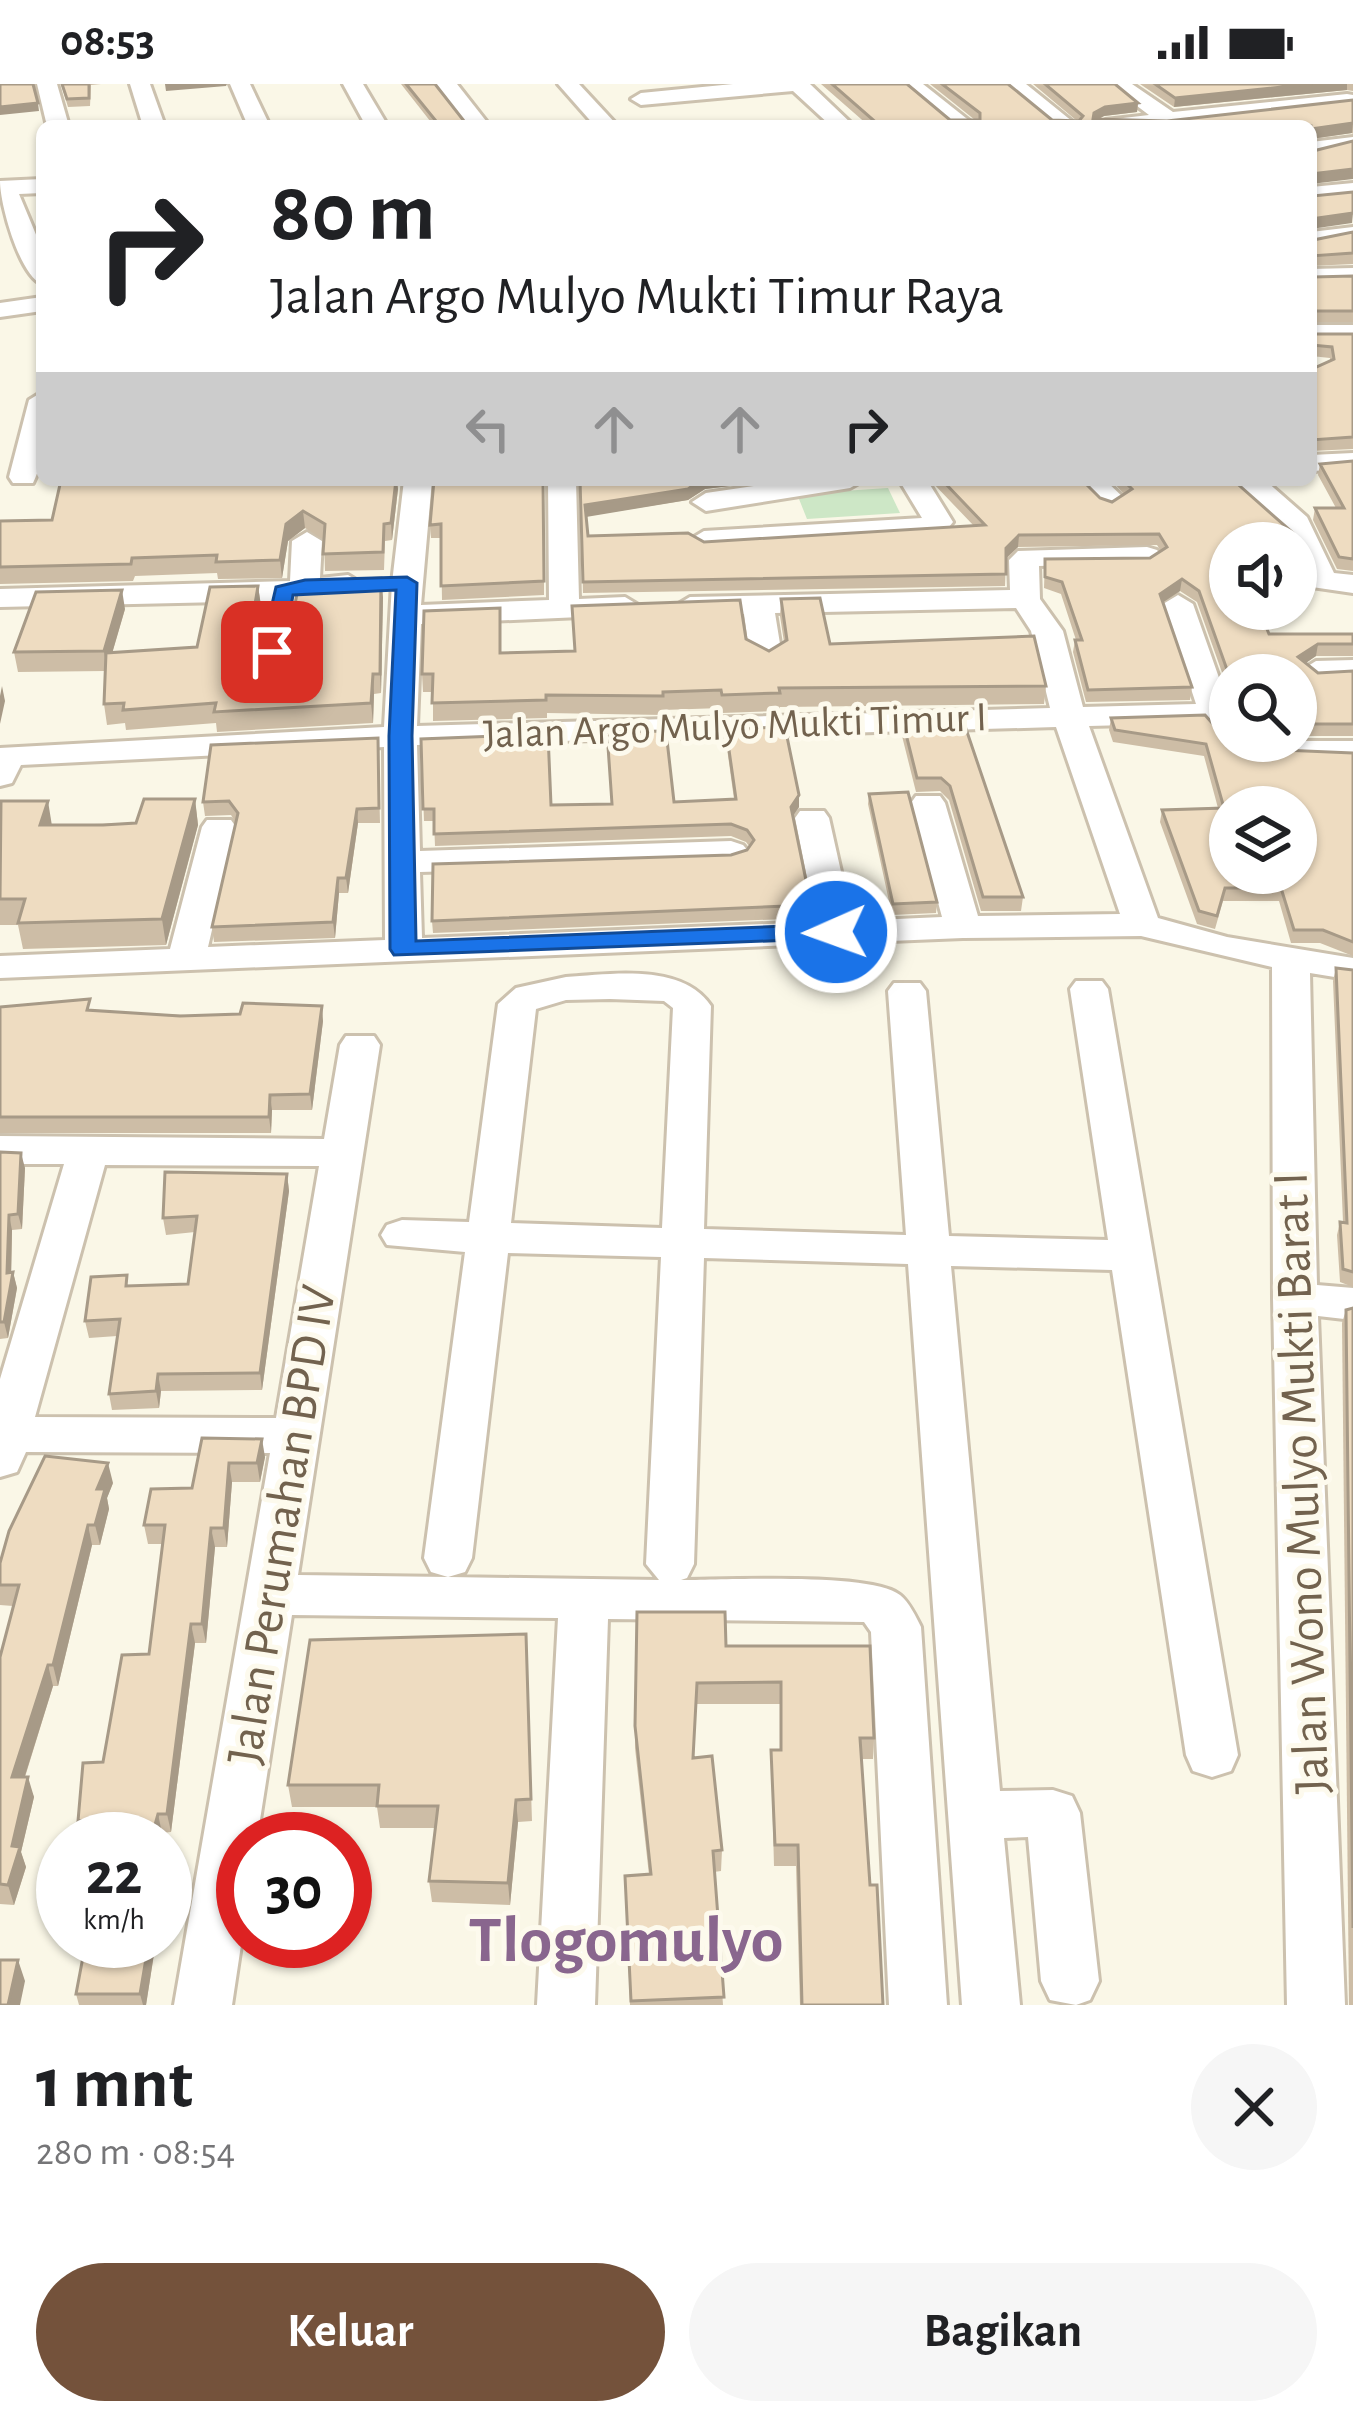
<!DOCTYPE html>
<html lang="id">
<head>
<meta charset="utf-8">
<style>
  :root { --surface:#fff; --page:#f6f6f6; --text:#202124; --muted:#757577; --accent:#74523b }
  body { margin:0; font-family:"Alegreya Sans",sans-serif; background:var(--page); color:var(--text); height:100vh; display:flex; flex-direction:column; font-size:45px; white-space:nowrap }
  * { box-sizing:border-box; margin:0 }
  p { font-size:39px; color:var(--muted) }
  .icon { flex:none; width:66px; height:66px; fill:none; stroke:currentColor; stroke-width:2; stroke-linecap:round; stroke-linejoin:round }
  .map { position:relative; height:1921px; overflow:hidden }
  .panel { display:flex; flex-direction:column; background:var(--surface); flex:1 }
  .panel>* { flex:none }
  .hud { position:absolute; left:36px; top:36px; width:1281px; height:366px; border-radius:18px; box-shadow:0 3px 9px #0004; background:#fff; color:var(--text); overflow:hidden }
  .fabs { position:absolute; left:1209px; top:438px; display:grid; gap:24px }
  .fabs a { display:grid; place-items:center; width:108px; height:108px; border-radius:50%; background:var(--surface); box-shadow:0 3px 9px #0004; font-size:60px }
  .speed { position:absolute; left:36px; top:1728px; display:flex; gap:24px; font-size:60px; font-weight:700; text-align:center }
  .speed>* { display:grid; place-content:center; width:156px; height:156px; border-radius:50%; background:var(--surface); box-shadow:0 3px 9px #0004; line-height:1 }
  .speed small { font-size:30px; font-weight:400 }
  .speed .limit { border:18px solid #d22; background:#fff; color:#111 }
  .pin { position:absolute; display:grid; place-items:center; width:102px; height:102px; color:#fff; margin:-51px; border-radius:24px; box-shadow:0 6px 18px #0006 }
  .me { position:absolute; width:132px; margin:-66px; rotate:268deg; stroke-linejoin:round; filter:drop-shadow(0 0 9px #0008) }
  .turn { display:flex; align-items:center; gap:42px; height:252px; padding:0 36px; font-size:54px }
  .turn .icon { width:156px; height:156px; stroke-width:2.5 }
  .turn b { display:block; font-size:84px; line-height:102px }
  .lanes { display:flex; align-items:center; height:114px; padding:0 36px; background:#0003; justify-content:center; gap:60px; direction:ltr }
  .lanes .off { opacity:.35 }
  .round { display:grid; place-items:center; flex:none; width:126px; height:126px; border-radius:63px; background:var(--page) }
  .head { display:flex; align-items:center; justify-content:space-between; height:204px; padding:0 36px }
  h1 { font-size:72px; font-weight:700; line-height:90px }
  .button { display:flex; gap:24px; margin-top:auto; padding:24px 36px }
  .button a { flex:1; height:138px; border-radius:72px; background:var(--accent); color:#fff; font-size:48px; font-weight:700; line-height:138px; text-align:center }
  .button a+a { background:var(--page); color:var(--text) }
  .status { display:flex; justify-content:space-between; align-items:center; height:84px; padding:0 60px; background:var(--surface); direction:ltr }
  .status svg { height:33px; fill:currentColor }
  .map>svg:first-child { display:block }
  .green { fill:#cde7c6 }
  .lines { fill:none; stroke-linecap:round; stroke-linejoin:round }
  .minor-casing { stroke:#ccc1ae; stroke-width:6 }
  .minor { fill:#fff; fill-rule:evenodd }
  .wall { fill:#cdbda6 }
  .shaded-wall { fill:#a79a87 }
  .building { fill:#eedcc1; stroke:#a79a87; stroke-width:3; fill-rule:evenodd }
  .route { fill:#1a73e8; stroke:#114b97; stroke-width:3 }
  .labels { text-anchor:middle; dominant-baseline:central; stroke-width:10; stroke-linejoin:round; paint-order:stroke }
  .street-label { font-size:42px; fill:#72624e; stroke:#fdfaed }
  .near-street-label { font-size:51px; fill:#72624e; stroke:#fdfaed }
  .near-district-label { font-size:66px; font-weight:bold; fill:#89668e; stroke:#fdfaed }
</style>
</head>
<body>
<div class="status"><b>08:53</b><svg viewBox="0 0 49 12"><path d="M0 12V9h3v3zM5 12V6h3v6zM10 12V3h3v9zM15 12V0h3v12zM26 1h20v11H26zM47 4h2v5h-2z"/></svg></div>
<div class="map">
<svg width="1353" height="1921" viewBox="0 0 1353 1921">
  <rect width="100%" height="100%" fill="#faf7e7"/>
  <path class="green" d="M888,404L900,429L807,435L797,410Z"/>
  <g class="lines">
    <defs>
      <g id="minor">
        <path d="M37,0H57L69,42H47Z"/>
        <path d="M130,0H150L165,42H143Z"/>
        <path d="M230,0H250L270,42H248Z"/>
        <path d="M343,0H363L388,42H366Z"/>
        <path d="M436,0H457L490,42H468Z"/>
        <path d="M558,0H579L618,42H595Z"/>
        <path d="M733,0H810L854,42H831L793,7L641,21L631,15L641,9Z"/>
        <path d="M900,0H923L976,42H952Z"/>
        <path d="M1003,0H1026L1078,42H1054Z"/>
        <path d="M1108,0H1132L1173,28L1347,10L1353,11V21L1165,42H1095L1106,36L1149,31Z"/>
        <path d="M1353,53V65L1311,72V58Z"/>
        <path d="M42,95V109L19,110L42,165V200C20,192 0,121 0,97Z"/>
        <path d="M1353,99V113L1311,117V103Z"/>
        <path d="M1353,143V157L1311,162V148Z"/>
        <path d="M1353,184V198L1311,199V185Z"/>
        <path d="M42,213V227L0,233V219Z"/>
        <rect x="1311" y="241" width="42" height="16"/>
        <path d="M42,308C42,338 47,372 33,399H13L9,393L29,316Z"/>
        <path d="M1353,369V385L1311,387V371Z"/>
        <path d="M404,396H432L421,521L549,516L548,396H576L579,515L625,513L640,522L625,531L421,540L417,642L1050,624L1031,547L1016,524L775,529L782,572L766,581L750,572L744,530L690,531L675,522L690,513L1010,506L1009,476L1018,467L1147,463L1157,466L1162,472L1157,478L1039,482L1040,515L1063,547L1083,623L1196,620L1163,520L1178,511L1193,520L1230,625V657H1353V677L1232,672L1205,639L1089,642L1158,834L1227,853L1353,874V896L1310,889L1317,1201L1353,1204V1236L1318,1232L1345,1921H1287L1273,1214L1272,883L1141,852L963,854L0,894V872L170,865L202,743L207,736H231L236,743L208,863L385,856L384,663L21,681L12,699L0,702V664L384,643L392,499ZM1056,643L1120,830L978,832L945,719L940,712H916L911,719L942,833L852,837L829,734L824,727H800L795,734L816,838L422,854L420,788L731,779L743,775L749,768L743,761L731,757L420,767L417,661Z"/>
        <path d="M794,396H864L850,404L706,427L692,418L706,409Z"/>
        <path d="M899,396H927L953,438L945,448L704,465L689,456L704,447L922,434Z"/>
        <path d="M1074,396H1105L1126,416L1112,425L1102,422Z"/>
        <path d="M1234,396H1265L1307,433L1334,489L1353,491V509L1312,503L1296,470V459Z"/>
        <path d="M307,448L322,457L320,494L348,491L363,500L348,509L297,515L288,568L272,577L256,568L266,517L0,523V505L290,497L292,457Z"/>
        <path d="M1353,576V596L1316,597L1300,587L1316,577Z"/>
        <path d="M566,893C612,890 683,879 711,922L704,1145L906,1151L888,907L894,899H920L926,907L949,1152L1108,1156L1070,905L1076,897H1102L1108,905L1238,1671L1231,1687L1212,1693L1193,1687L1186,1671L1112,1186L951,1182L1000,1707L1053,1706L1072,1712L1080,1729L1099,1897L1090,1916L1076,1921L1050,1916L1041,1897L1028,1753L1004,1754L1020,1921H962L908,1180L704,1174L694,1480L687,1494L681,1496C723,1496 872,1488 900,1511C909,1518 916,1533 921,1543L947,1921H889L871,1548L864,1538L608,1535L595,1921H537L558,1534L292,1531L257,1755H243V1848L232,1921H174L270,1369L26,1368L17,1388L0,1393V1295L64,1080H0V1052L324,1055L340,961L346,952H374L380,961L298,1491L448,1493L431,1488L424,1474L465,1168L387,1161L381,1151L387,1141L402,1136L469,1138L498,920L516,904ZM610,915L664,917L673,924L662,1144L511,1139L536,925L566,916ZM105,1081L319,1082L276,1334L35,1333ZM508,1169L661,1173L646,1480L659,1496L448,1493L465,1488L472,1474Z"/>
      </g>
    </defs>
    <use href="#minor" class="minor-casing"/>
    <use href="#minor" class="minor"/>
  </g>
  <g class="wall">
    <path d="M61,0H101L91,1L90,22L68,23Z"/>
    <path d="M401,0H435L464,37L475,42H434Z"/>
    <path d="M821,0H907L950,36H975L930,0H1008L1052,36L1077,37L1033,0H1115L1138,19L1137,28L1104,32L1097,36L1167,37L1353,16V50L1352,49L1311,55V42H869Z"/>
    <path d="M1140,0H1353V7L1347,6L1174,23Z"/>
    <path d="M1353,148V180L1311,182V154L1313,156Z"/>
    <path d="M1311,191L1313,193L1353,192V238H1311Z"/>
    <path d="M1311,250H1353V365L1311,367V275L1312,285L1330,277V274L1311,272Z"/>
    <path d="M1353,377V487L1337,485L1313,436L1315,424H1336L1318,391L1320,380Z"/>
    <path d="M61,396H398V405L392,456L385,457L384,486L325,487L324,456L305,444L288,457L282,494L218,495L217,489L135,492L133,497L0,500V437L52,436Z"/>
    <path d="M544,396V511L442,516L441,454H431L430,441Z"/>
    <path d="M580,396H782L705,405L688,416L586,432L588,452L688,449L704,458L974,442L930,396H1082L1100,414L1112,418L1124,410L1111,396H1233L1293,449L1308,488L1305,500H1296V459H1230V525H1259L1269,550H1353V572H1316L1305,579L1318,589L1353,587V652H1296V591H1230V611L1197,518L1180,507L1163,518L1192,603L1190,616L1086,618L1073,568L1075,556H1076L1061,510L1044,504L1045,475L1150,474L1161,467L1157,461L1018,463L1006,475L1005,502L583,509Z"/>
    <path d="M258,502L261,522L255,553L272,561L383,513L381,609L374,610L373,639L217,648L216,639L126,646L125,639L107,641L104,620L105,587L18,588L14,568L125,525L112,569L197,563Z"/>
    <path d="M781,515L830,560L1046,602L1044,620L780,623V627L722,629L721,624L663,626V631L547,629V634L433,637V608H423L422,590L501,542V569L574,567L746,555L769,567L784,558L780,532Z"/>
    <path d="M1111,634L1234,664L1353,669V872L1320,859H1291L1279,817H1223L1215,845L1197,840L1160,738L1162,726L1218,724L1204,672L1113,658L1109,646Z"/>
    <path d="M963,636L1023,813L1021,827H981L949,716L940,707L916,708L902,652L903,638Z"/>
    <path d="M726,645L799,723L793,732L811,821V834L433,849L432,837L731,771L747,766L749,762L746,758L731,752L435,762L434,737H424L421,655L551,721L674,718L734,715L726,657Z"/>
    <path d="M378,654L380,739H358L348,809H339L335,854L214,858L212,843L236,739L231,731L205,732L203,718Z"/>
    <path d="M869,710L937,818L936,829L892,831L868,720Z"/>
    <path d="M195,715L198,741L166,861L23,865L18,841H0V722L52,741L136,739Z"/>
    <path d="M1336,884L1353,886V1203L1340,1198L1337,1151L1340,1138H1343L1333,897Z"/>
    <path d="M0,923L323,937L312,1026H272L271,1049H0Z"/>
    <path d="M0,1068L25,1084L22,1145L12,1146L11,1188H13L17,1204L8,1254L0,1255Z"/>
    <path d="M287,1090L289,1107L262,1306L161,1307L159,1324L112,1326L109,1310L117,1252L89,1254L85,1237L129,1202L188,1200L195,1148L166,1151L163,1134Z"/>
    <path d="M1353,1224V1921H1349L1342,1239L1346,1226Z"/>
    <path d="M202,1354L265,1373L260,1398H232L227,1463H215L206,1559H195L171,1748L162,1749L161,1755H83L78,1737L149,1570L163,1460H148L144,1441L192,1404Z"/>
    <path d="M113,1399L107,1414L109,1425L100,1461H92L58,1602H53L25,1693L34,1713L21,1768L26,1783L14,1821L0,1820V1573L13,1522L0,1521V1479Z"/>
    <path d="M526,1550L532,1737L518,1738L510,1821L432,1818L429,1797L436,1744H380L377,1723H292L288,1701Z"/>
    <path d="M726,1562L874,1654L873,1675H861L870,1801L883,1921H800L796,1782H774L771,1666H780L781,1620H696L694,1674L722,1766L721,1787L714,1788L723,1921H630L625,1792L649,1791L635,1664V1642Z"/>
    <path d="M86,1857H156L146,1921H79L76,1910Z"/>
  </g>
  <g class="shaded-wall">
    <path d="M165,0H227L226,2L166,7Z"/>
    <path d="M1312,0H1347V6L1174,23L1175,14Z"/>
    <path d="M38,19L39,27L0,31V23Z"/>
    <path d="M1138,19L1137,28L1104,32L1093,38L1094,29L1105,23Z"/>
    <path d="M1353,39L1352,49L1311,55V45Z"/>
    <path d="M1353,85V95L1311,100V90Z"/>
    <path d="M1353,129L1352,139L1311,145V135Z"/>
    <path d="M396,396L398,405L392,456L391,439Z"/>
    <path d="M701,396H782L705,405L688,416L586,433L585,421Z"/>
    <path d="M303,427L305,444L288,457L282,494L280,476L286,440Z"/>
    <path d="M1019,451L1018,463L1004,476L1006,464Z"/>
    <path d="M381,494L383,513L381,609L380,590Z"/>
    <path d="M1182,495L1180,507L1159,521L1160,510Z"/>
    <path d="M258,502L261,522L252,570L250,550Z"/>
    <path d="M122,506L125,525L107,587L104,567Z"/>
    <path d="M1318,560L1316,572L1296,586L1298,573Z"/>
    <path d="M373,590L374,610L373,639L371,619Z"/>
    <path d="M2,602L5,617L0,640V612Z"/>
    <path d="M799,711V723L791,735V723Z"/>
    <path d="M195,715L198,741L166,861L162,835Z"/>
    <path d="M48,717L52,742L40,741Z"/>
    <path d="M357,725L358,739L348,809L346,794Z"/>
    <path d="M338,794L339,809L335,854L333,838Z"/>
    <path d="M322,922L323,937L312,1026L310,1010Z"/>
    <path d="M270,1011L272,1026L271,1049L269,1033Z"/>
    <path d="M21,1069L25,1084L22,1145L18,1130Z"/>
    <path d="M287,1090L289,1107L262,1306L260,1289Z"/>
    <path d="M9,1131L12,1146L11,1198L13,1188L17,1204L8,1254L4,1238Z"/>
    <path d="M158,1290L161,1307L159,1324L156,1307Z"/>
    <path d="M262,1355L265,1373L260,1398L257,1379Z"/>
    <path d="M108,1379L113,1399L107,1414L109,1425L100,1461L95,1441L97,1405Z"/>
    <path d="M229,1379L232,1398L227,1463L224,1444Z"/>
    <path d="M88,1441L92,1461L58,1602L53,1581Z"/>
    <path d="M211,1444L215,1463L206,1559L202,1540Z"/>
    <path d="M191,1540L195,1559L171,1748L167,1730Z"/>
    <path d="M48,1581L53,1602L18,1714L12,1693Z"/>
    <path d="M28,1693L34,1713L21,1768L26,1783L14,1821L8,1801L12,1762Z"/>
    <path d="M516,1716L518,1738L510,1821L508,1799Z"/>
    <path d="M158,1730L162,1749L161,1755H151Z"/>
    <path d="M149,1857H156L146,1921H143L140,1910Z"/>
    <path d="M18,1876L25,1897L20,1921H8Z"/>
  </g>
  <g class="building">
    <path d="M0,0H33L38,19L0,23Z"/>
    <path d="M62,0H89V14L67,15Z"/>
    <path d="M406,0H435L464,37L475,42H440Z"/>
    <path d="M832,0H907L950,36H980V29L942,0H1008L1052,36L1079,37L1083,32L1045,0H1115L1138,19L1105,23L1094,29L1093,35L1167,37L1353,16V39L1311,45V42H880Z"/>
    <path d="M1155,0H1312L1175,14Z"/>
    <path d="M1353,57V85L1311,90V65L1313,67Z"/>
    <path d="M1353,108V129L1311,135V110L1313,112Z"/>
    <path d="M1353,148V169L1311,172V154L1313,156Z"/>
    <path d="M1311,191L1313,193L1353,192V227H1311Z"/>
    <path d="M1311,250H1353V353L1311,356V275L1312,285L1334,275L1332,263L1311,261Z"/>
    <path d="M1353,377V475L1339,473L1315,424H1344L1320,380Z"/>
    <path d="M61,396H396L391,439L384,440L383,468L323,470L325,440L303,427L286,440L280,476L216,478L217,471L132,474L131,480L0,483V437L52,436Z"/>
    <path d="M434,396H543L544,497L441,502V440L430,441Z"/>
    <path d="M580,396H701L688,405L585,421L588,452L688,449L704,458L985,441L942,396H1082L1100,414L1112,418L1132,405L1123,396H1233L1293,449L1308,488H1296V459H1230V525H1259L1269,550H1353V560H1318L1298,573L1318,589L1353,587V640H1296V591H1230V594L1199,507L1182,495L1160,510L1192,603L1088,606L1075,556H1082L1062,498L1045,493V475L1150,474L1167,463L1159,450L1019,451L1006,464V490L583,498Z"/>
    <path d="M381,494L380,590H373L371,619L214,628L216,619L123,626L124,619L104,620L106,569L197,563L210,503L258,502L250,550L272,561L290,549L299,498Z"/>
    <path d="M122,506L104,567L14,568L36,508Z"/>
    <path d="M820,514L830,560L1034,552L1046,602L779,604L780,609L722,611L721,606L663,608V612L546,611V616L432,619L433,590H422L424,527L500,524V569L575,567L572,522L740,516L746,555L769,567L787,556L781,515Z"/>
    <path d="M1205,631L1234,664L1353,669V858L1323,846H1294L1281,804H1225L1217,832L1199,827L1162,726L1224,724L1206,660L1115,646L1111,634ZM1230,723H1296V789H1230Z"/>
    <path d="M963,636L1023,813H983L950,702L941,694H917L903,638Z"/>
    <path d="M785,643L799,711L791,723L811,821L432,837L433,780L731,771L747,766L754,756L747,746L731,740L434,750V725H423L421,655L548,650L551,721L612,720L607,648L666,647L674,718L736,715L726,645Z"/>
    <path d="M378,654L379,724L357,725L346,794H338L333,838L212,843L238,729L229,717L203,718L211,661Z"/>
    <path d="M908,708L937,818L893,820L869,710Z"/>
    <path d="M144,715H195L162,835L18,839L25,815H0L1,717H48L40,741H103L136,739Z"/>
    <path d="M1336,884L1353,886V1188L1343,1185L1340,1138L1347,1139Z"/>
    <path d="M90,915L87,926L180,932L240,930L243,919L322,922L310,1010L270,1011L269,1033H0V923Z"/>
    <path d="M0,1068L21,1069L18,1130L9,1131L7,1189L13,1188L4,1238H0Z"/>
    <path d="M165,1088L287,1090L260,1289L158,1290L156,1307L109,1310L120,1235L85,1237L91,1193L127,1191L126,1202L188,1200L197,1132L163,1134Z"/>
    <path d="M1353,1224V1844L1346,1226Z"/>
    <path d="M202,1354L262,1355L257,1379H229L224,1444H211L202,1540H191L167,1730H158L151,1755H92L98,1735L78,1737L83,1679L103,1678L122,1571L149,1570L165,1441H144L151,1405L192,1404Z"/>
    <path d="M45,1372L108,1379L97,1405H105L95,1441H88L53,1581H48L12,1693H28L12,1762L20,1763L8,1801L0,1800V1573L19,1501H0V1479L9,1447Z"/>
    <path d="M637,1528H725L726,1562H870L874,1654H860L870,1801H877L883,1921H802L798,1761H775L771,1666H781V1598L697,1599L693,1674L712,1672L722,1766L713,1767L724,1913L631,1917L625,1792L651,1790L635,1642Z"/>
    <path d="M526,1550L531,1715L516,1716L508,1799L429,1797L438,1722H377L379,1701H288L310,1556Z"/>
    <path d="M86,1857H149L140,1910H76Z"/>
    <path d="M0,1876H18L8,1921H0Z"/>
  </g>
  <path class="route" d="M407,493L417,499L412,652L416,857L836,840L849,848L845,854L394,871L390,865L389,652L396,506L293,511L283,568L272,575L261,568L276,503L305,496Z"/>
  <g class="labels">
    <g class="street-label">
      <text transform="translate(735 642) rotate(-2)">Jalan Argo Mulyo Mukti Timur I</text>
    </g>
    <g class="near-street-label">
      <text transform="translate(1302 1399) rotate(-92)">Jalan Wono Mulyo Mukti Barat I</text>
      <text transform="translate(282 1441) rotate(-81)">Jalan Perumahan BPD IV</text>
    </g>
    <g class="near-district-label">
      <text x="626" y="1857">Tlogomulyo</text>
    </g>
  </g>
</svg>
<div class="fabs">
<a><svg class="icon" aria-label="sound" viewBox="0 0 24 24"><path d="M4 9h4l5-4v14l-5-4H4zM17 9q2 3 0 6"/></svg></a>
<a><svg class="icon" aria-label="search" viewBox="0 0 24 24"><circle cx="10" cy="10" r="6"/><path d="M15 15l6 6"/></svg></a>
<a><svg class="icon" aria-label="layers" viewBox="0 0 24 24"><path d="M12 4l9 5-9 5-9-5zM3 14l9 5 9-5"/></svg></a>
</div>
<div class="speed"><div>22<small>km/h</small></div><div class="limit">30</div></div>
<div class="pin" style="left:272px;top:568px;background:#d93025"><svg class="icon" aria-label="arrive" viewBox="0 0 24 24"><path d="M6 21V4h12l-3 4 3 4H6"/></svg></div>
<svg class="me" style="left:836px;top:848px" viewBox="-20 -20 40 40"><circle r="17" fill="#1a73e8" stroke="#fff" stroke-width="3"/><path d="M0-11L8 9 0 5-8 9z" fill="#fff"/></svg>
<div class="hud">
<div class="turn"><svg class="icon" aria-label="right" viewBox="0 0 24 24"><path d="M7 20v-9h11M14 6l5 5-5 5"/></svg><div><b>80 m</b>Jalan Argo Mulyo Mukti Timur Raya</div></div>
<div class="lanes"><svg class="icon off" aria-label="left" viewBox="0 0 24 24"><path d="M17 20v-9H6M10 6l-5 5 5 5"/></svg><svg class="icon off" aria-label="ahead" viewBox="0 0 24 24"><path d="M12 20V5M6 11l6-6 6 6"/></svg><svg class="icon off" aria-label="ahead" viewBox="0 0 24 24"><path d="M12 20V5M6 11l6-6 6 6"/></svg><svg class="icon" aria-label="right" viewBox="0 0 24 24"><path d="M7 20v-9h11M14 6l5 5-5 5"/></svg></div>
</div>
</div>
<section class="panel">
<div class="head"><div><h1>1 mnt</h1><p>280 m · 08:54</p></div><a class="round"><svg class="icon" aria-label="close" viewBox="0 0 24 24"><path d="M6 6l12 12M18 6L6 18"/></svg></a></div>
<div class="button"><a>Keluar</a><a>Bagikan</a></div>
</section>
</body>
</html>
